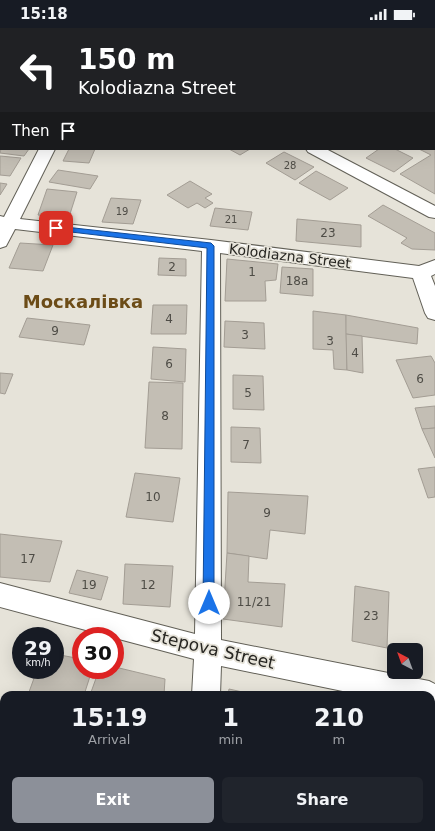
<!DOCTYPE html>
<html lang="en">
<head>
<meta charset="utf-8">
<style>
  :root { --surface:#171b24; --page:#20242c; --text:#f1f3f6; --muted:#9ea1a6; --accent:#8c9099 }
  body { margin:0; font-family:"DejaVu Sans",sans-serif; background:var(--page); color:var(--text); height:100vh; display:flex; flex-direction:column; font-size:15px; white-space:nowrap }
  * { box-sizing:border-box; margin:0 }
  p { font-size:13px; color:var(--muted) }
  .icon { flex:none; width:22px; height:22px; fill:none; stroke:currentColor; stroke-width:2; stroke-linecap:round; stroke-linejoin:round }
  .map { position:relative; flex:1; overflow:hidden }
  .drawer { position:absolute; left:0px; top:663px; width:435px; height:140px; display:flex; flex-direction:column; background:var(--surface); border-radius:12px 12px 0 0; box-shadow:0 4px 16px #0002 }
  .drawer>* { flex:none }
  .banner { position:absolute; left:0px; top:0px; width:435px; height:122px; box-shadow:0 4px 16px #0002; background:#202124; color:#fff; overflow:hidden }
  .needle { width:26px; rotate:319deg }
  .tools { position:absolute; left:387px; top:615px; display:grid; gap:8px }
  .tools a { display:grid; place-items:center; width:36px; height:36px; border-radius:6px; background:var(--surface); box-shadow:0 4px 16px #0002; font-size:20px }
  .speed { position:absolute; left:12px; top:599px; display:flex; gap:8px; font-size:20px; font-weight:700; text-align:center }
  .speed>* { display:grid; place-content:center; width:52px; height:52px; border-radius:50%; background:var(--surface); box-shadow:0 4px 16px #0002; line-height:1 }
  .speed small { font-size:10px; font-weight:400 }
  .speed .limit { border:6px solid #d22; background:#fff; color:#111 }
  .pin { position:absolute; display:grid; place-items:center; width:34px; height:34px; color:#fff; margin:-17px; border-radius:8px; box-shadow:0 2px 6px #0006 }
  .me { position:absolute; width:44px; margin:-22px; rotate:0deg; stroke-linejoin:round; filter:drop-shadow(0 0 3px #0008) }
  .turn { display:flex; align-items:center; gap:14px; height:84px; padding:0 12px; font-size:18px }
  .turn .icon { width:52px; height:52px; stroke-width:2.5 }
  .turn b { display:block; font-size:28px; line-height:34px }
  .then { display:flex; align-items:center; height:38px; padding:0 12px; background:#0003; gap:8px; font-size:15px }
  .eta { display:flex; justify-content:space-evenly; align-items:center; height:68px; text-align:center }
  .eta b { font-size:24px; font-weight:700; line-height:28px }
  .primary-button { display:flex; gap:8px; margin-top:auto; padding:8px 12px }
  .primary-button a { flex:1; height:46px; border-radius:6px; background:var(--accent); color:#fff; font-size:16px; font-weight:700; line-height:46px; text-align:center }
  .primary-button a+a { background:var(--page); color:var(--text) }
  .status { display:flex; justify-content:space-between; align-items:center; height:28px; padding:0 20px; background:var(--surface); direction:ltr }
  .status svg { height:11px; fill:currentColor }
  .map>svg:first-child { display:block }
  .building { fill:#c3beb4; stroke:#a39d94 }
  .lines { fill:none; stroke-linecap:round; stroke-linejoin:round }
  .minor-casing { stroke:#626057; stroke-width:2 }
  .major-casing { stroke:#626057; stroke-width:2 }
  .minor { fill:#fff; fill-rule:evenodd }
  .major { fill:#fff; fill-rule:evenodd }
  .tram { stroke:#4c4b46; stroke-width:1 }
  .route { fill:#1a73e8; stroke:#114b97 }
  .labels { text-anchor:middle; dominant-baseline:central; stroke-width:3.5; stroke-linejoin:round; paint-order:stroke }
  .far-number-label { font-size:10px; fill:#4e4c46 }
  .number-label { font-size:12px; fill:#4e4c46 }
  .street-label { font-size:14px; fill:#272622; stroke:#e6e3d9 }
  .near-street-label { font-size:17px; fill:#272622; stroke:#e6e3d9 }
  .district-label { font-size:18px; font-weight:bold; fill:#6c4c17; stroke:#e6e3d9 }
</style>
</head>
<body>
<div class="status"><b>15:18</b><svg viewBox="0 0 49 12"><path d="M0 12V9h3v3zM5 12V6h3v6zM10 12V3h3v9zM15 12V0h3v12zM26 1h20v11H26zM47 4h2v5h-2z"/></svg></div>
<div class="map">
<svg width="435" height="803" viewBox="0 0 435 803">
  <rect width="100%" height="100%" fill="#e6e3d9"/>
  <g class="building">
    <path d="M435,107V166L400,146L431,127L419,121H434Z"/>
    <path d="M1,121H29L24,128L0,125Z"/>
    <path d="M69,121H95L89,135L63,133Z"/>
    <path d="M229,121H250L240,127Z"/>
    <path d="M379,121H395L413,130L394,144L366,130Z"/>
    <path d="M284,124L314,139L295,152L266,135Z"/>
    <path d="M0,128L21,130L10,148L0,147Z"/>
    <path d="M58,142L98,148L90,161L49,154Z"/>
    <path d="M316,143L348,160L330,172L299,155Z"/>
    <path d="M190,153L212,166L205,170L213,175L205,180L197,175L188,180L167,167Z"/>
    <path d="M0,155L7,156L0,167Z"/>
    <path d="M47,161L77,164L69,189L38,187Z"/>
    <path d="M111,170L141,172L133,196L102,194Z"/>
    <path d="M383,177L435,205V222L412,221L401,215L407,210L368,188Z"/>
    <path d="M215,180L252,184L248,202L210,198Z"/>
    <path d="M297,191L361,197V219L296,213Z"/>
    <path d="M20,215L53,217L43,243L9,240Z"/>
    <path d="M159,230L186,231V248L158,247Z"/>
    <path d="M227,231L278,236L276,252L265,253L266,273H225Z"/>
    <path d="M282,239L313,241V268L280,265Z"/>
    <path d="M153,277H187L186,306H151Z"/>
    <path d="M313,283L346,287L347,342L334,341L333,322L313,321Z"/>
    <path d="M346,287L418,300L417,316L346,306Z"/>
    <path d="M27,290L90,297L84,317L19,309Z"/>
    <path d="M225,293L264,295L265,321L224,319Z"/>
    <path d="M346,306L362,308L363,345L347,342Z"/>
    <path d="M153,319L186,321L185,354L151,351Z"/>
    <path d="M431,328L435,335V367L413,370L396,332Z"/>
    <path d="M0,345L13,346L5,366L0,365Z"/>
    <path d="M233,347L263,348L264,382L233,381Z"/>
    <path d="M149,354L183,355L182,421L145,420Z"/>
    <path d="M435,378V400L422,401L415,380Z"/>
    <path d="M231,399L260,400L261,435L231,434Z"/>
    <path d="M435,400V430L422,401Z"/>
    <path d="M435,439V469L428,470L418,441Z"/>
    <path d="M135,445L180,450L173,494L126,489Z"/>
    <path d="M228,464L308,468L305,506L270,502L267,531L227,525Z"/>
    <path d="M0,506L62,513L50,554L0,549Z"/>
    <path d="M227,525L249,528L248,554L285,556L282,599L223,591Z"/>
    <path d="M125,536L173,538L170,579L123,576Z"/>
    <path d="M77,542L108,549L101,572L69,565Z"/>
    <path d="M355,558L389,564L387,620L352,613Z"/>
    <path d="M55,626L81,631V642H92L84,667H41L29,664L37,642H55Z"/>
    <path d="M115,639L165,651L164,667H90L99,642H115Z"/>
    <path d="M229,661L256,667H228Z"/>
    <path d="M435,721V770L433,769Z"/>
    <path d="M112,799H151L164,800L163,803H111Z"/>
    <path d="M235,799H315V803H234Z"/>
  </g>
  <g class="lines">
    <defs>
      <g id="minor">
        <path d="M77,0H92L93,1H78Z"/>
        <path d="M351,0H366L350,1Z"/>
        <rect x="0" y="37" width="1" height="9"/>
        <path d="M39,121H55L20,191L211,212L419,238L435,232V246L431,248L435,258V292L428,290L425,285L413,250L220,225L221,612L429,653L435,656V678L431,680V667H362L221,638L220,667H192L194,631L115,610V608H108L0,579V555L195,606L202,223L15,201L6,218L0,220V188L4,189Z"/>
        <path d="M306,121H326L435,178V190L429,189L308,124Z"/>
        <rect x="183" y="799" width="30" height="4"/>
      </g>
      <g id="major">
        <path d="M320,0H335L336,1H321Z"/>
        <rect x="434" y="41" width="1" height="9"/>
      </g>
    </defs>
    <use href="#minor" class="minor-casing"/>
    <use href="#major" class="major-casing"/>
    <use href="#minor" class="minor"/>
    <use href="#major" class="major"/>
    <path class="tram" d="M324,0L326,1"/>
  </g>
  <path class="route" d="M56,198L211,215L214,218V575L212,579L209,580L205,579L203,575L207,220L54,202L53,200Z"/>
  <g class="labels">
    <g class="far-number-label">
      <text x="290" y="137">28</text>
      <text x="122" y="183">19</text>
      <text x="231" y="191">21</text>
    </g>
    <g class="number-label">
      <text x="328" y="205">23</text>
      <text x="172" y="239">2</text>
      <text x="252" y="244">1</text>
      <text x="297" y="253">18а</text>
      <text x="169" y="291">4</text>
      <text x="55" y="303">9</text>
      <text x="245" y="307">3</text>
      <text x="330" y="313">3</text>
      <text x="355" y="325">4</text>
      <text x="169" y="336">6</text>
      <text x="420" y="351">6</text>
      <text x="248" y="365">5</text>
      <text x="165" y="388">8</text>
      <text x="246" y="417">7</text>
      <text x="153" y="469">10</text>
      <text x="267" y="485">9</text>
      <text x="28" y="531">17</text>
      <text x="89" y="557">19</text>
      <text x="148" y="557">12</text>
      <text x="254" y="574">11/21</text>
      <text x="371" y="588">23</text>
    </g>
    <g class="street-label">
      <text transform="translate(290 228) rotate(7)">Kolodiazna Street</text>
    </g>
    <g class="near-street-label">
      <text transform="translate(213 621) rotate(13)">Stepova Street</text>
    </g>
    <g class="district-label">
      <text x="83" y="273">Москалівка</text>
    </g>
  </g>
</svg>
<div class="tools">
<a><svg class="needle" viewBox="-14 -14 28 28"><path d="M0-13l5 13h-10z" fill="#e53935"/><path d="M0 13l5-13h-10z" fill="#9ea1a6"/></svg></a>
</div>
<div class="speed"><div>29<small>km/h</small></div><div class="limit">30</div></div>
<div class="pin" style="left:56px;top:200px;background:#d93025"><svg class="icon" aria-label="arrive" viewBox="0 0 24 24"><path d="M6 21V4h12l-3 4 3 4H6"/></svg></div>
<svg class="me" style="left:209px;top:575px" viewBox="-20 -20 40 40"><circle r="19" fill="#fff"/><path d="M0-13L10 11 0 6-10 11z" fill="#1a73e8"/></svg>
<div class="banner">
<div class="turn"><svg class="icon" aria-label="left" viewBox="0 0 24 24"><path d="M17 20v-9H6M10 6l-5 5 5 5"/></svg><div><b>150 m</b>Kolodiazna Street</div></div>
<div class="then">Then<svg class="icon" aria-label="arrive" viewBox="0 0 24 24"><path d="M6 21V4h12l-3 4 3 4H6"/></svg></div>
</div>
<section class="drawer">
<div class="eta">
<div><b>15:19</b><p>Arrival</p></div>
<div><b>1</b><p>min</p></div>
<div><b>210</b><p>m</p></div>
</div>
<div class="primary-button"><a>Exit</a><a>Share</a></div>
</section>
</div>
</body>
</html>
